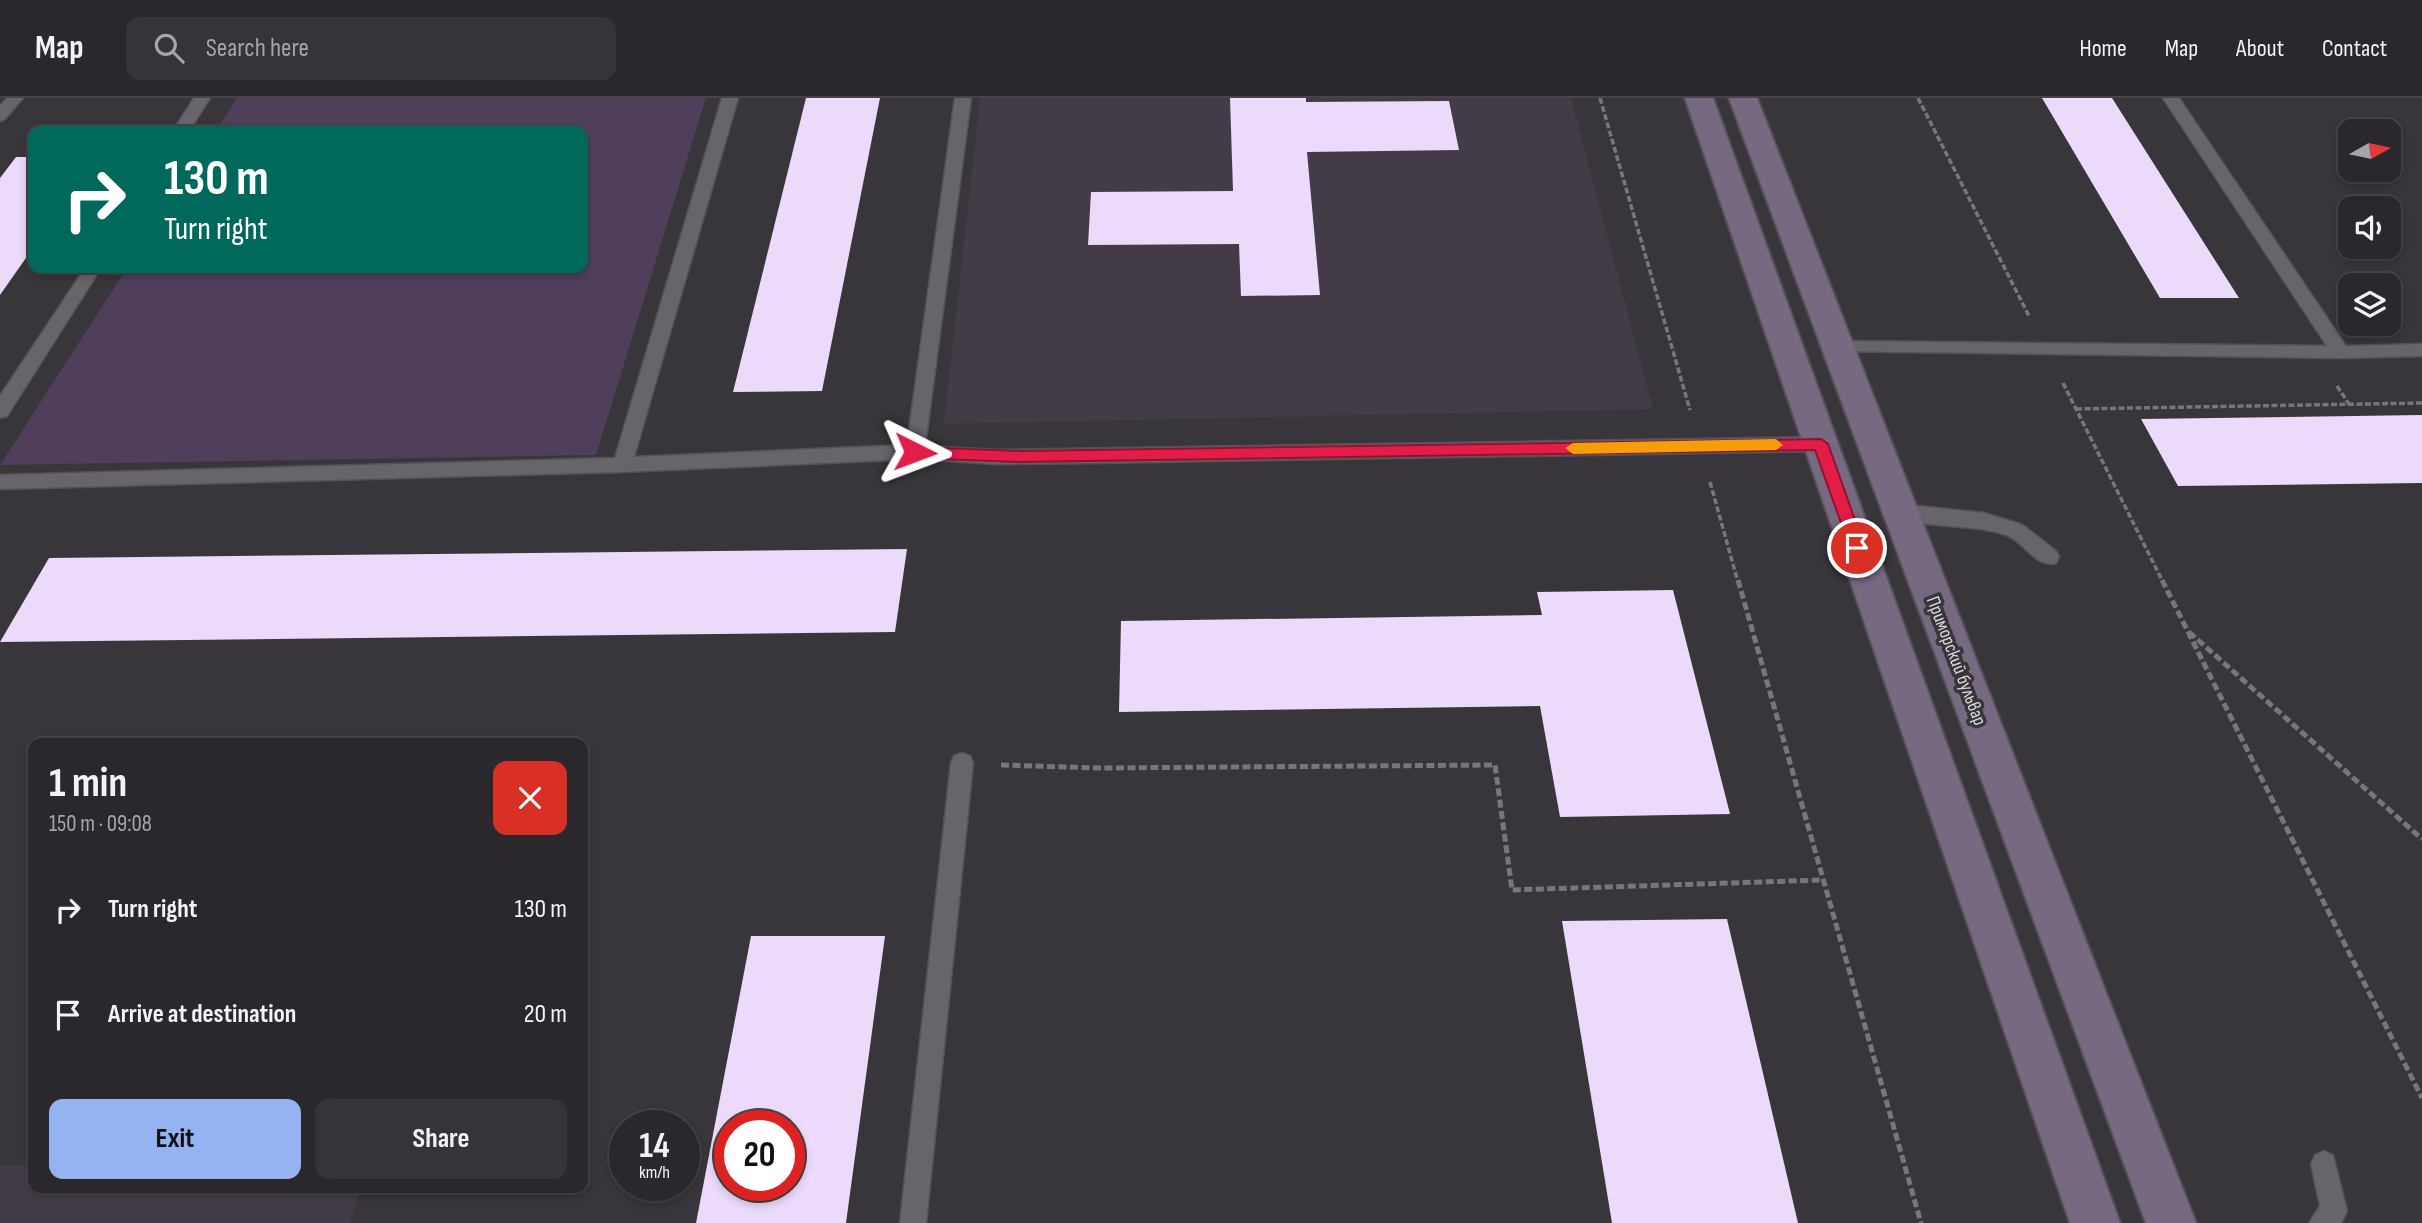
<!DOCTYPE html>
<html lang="en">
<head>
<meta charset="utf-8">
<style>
  :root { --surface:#2a282c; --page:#363438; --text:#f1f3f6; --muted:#a5a6a9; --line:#464448; --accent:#95b2f1 }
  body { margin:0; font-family:"Sofia Sans Condensed",sans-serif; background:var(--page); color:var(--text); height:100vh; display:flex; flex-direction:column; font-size:26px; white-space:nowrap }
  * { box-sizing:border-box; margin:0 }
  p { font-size:23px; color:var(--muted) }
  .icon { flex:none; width:38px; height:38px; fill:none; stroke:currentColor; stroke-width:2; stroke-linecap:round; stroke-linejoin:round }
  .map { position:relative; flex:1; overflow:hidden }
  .side { position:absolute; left:28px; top:640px; width:560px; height:455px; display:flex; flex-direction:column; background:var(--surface); border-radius:14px; box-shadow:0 4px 10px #0003,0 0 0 2px var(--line) }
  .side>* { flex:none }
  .guide { position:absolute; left:28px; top:28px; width:560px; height:147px; border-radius:14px; box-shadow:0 4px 10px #0003,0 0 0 2px var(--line); background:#00695c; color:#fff; overflow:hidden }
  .needle { width:46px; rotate:81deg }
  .fabs { position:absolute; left:2338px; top:21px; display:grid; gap:14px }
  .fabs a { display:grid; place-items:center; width:63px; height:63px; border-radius:14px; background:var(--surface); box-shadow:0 4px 10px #0003,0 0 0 2px var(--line); font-size:35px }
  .speed { position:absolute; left:609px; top:1012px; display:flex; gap:14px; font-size:35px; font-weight:700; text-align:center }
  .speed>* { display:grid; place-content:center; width:91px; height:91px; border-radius:50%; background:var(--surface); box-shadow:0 4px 10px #0003,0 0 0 2px var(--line); line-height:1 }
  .speed small { font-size:18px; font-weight:400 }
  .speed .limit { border:10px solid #d22; background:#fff; color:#111 }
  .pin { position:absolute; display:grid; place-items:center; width:60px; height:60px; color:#fff; margin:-30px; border:4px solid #fff; border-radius:50%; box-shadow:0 2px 7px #0007 }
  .me { position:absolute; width:77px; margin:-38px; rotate:93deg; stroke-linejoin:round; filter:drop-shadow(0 0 5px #0008) }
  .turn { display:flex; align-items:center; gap:24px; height:147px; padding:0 21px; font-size:32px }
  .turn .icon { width:91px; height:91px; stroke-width:2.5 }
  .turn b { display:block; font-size:49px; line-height:60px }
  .round { display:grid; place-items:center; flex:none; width:74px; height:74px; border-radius:14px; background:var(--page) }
  .headline { display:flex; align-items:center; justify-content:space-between; height:119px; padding:0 21px }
  h1 { font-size:42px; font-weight:700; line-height:52px }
  .button { display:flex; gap:14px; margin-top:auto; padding:14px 21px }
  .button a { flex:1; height:80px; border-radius:14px; background:var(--accent); color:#111; font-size:28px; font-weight:700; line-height:80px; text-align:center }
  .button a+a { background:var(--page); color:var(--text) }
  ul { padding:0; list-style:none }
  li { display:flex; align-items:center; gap:21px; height:105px; padding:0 21px }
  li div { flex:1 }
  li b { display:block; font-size:26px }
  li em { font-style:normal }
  header { display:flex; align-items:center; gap:42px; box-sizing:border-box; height:98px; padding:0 35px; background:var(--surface); border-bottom:2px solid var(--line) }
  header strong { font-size:33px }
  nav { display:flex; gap:38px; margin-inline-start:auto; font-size:24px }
  .search { width:490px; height:63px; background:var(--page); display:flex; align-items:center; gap:18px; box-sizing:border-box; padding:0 24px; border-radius:14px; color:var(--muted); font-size:26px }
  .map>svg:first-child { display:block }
  .built { fill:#433c48 }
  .green { fill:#4f3f5b }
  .building { fill:#ebdaf9; fill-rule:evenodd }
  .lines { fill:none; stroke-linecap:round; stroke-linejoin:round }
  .lane-casing { stroke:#545156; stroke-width:3 }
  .secondary-casing { stroke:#545156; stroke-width:4 }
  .path-far1 { stroke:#78767b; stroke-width:3.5; stroke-dasharray:6 2.5; stroke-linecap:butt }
  .path { stroke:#78767b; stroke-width:5; stroke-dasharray:8 3.5; stroke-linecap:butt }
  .lane { fill:#68646b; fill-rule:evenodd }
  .secondary { fill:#786983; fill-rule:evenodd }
  .route { fill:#e11d48; stroke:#92132f; stroke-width:2 }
  .slow { fill:#f59e0b }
  .labels { text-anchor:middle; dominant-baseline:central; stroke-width:7; stroke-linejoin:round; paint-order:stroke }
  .street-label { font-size:19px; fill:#dad8dc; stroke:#38353b }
</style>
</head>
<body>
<header>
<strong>Map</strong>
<div class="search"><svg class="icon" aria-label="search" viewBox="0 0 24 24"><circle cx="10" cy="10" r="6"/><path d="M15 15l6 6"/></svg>Search here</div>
<nav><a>Home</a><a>Map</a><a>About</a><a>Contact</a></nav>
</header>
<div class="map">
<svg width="2422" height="1125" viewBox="0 0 2422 1125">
  <rect width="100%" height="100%" fill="#38353b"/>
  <g class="built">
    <path d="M980,0H1571L1653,311L944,326Z"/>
    <path d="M0,1067H33V1090H361L350,1125H0Z"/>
  </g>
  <path class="green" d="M237,0H706L596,357L0,367L127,170H583V33H216Z"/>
  <g class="building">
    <path d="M806,0H880L822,293L733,294Z"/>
    <path d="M1230,0H1306V4L1449,3L1459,52L1307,54L1320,197L1241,198L1239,146L1088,147L1091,94L1233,93Z"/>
    <path d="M2042,0H2112L2239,200H2160Z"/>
    <path d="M16,59H33V150L0,197V80Z"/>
    <path d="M2422,317V385L2178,388L2141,321Z"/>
    <path d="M907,451L895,534L0,544L49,460Z"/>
    <path d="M1673,492L1730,716L1560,719L1540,608L1119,614L1121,523L1542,517L1537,494Z"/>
    <path d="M1727,821L1798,1125H1612L1562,823Z"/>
    <path d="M751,838H885L846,1125H696ZM730,1027H789V1087H730Z"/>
  </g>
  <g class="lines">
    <defs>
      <g id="lane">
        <path d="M7,0H23L5,21L0,23V8Z"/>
        <path d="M194,0H210L189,33H173Z"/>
        <path d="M722,0H738L634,359L907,347L955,0H971L925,348L996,352L1821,339L1828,341L1830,346L1828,351L1821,353L1091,365L996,366L915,361L622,374L0,391V377L615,360Z"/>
        <path d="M2163,0H2179L2346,248L2422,246V258L2341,260L1830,253L1827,249L1830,245L1836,243L2327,248Z"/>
        <path d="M85,170H101L7,318L0,320V298Z"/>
        <path d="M1900,406L1984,415L2017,425L2024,428L2056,453L2059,459L2056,465C2036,471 2024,443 2006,437C1970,425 1929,431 1893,419L1890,414L1893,409Z"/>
        <path d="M962,655L970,658L973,665L926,1125H900L951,665L954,658Z"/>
        <path d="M2324,1053L2333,1057L2347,1113L2341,1125H2309L2320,1108L2311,1066L2315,1057Z"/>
      </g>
      <g id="secondary">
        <path d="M1685,0H1713L2120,1125H2070Z"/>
        <path d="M1729,0H1757L2196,1125H2146Z"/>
      </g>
    </defs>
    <use href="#lane" class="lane-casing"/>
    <use href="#secondary" class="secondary-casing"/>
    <g class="path-far1">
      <path d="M1600,0L1690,312"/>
      <path d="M1918,0L2029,218"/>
      <path d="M2063,285L2163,484"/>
      <path d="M2337,288L2349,306"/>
      <path d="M2076,311L2422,305"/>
      <path d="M1710,384L1738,484"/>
    </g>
    <g class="path">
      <path d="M1738,482L1921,1125"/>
      <path d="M2162,482L2422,1000"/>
      <path d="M2189,534L2422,741"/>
      <path d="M1001,667L1100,670L1495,667L1512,792L1823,782"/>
    </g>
    <use href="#lane" class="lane"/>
    <use href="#secondary" class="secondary"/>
  </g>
  <path class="route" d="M1821,341L1828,346L1865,450L1862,454L1857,456L1850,450L1815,352L1020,364L915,360L908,354L915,349L1020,353Z"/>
  <path class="slow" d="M1776,341L1783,347L1776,352L1573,356L1565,350L1573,345Z"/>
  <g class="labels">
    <g class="street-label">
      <text transform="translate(1956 563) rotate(69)">Приморский бульвар</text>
    </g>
  </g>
</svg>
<div class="fabs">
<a><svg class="needle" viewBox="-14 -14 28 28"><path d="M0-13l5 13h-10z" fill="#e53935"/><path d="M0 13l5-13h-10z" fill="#a5a6a9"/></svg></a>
<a><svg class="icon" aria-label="sound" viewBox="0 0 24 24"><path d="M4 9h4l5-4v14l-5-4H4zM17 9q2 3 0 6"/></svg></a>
<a><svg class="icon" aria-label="layers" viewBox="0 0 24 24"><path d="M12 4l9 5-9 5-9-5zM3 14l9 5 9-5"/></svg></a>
</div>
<div class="speed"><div>14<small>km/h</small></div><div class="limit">20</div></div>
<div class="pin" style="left:1857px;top:450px;background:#d93025"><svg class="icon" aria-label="arrive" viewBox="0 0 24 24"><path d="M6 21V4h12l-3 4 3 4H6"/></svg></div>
<svg class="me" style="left:915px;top:354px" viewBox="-20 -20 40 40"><path d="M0-17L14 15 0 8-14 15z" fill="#e11d48" stroke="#fff" stroke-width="4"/></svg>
<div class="guide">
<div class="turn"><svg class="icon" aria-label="right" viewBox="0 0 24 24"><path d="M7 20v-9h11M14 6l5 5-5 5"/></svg><div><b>130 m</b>Turn right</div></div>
</div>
<section class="side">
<div class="headline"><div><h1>1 min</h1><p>150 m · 09:08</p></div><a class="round" style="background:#d93025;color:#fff"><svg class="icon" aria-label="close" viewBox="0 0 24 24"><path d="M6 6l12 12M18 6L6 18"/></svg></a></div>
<ul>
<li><svg class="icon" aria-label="right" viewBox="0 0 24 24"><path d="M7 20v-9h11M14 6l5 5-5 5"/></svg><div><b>Turn right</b></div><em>130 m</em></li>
<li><svg class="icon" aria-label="arrive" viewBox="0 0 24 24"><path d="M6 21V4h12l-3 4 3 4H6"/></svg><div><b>Arrive at destination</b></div><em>20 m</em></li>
</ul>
<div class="button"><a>Exit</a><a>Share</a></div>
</section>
</div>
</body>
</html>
